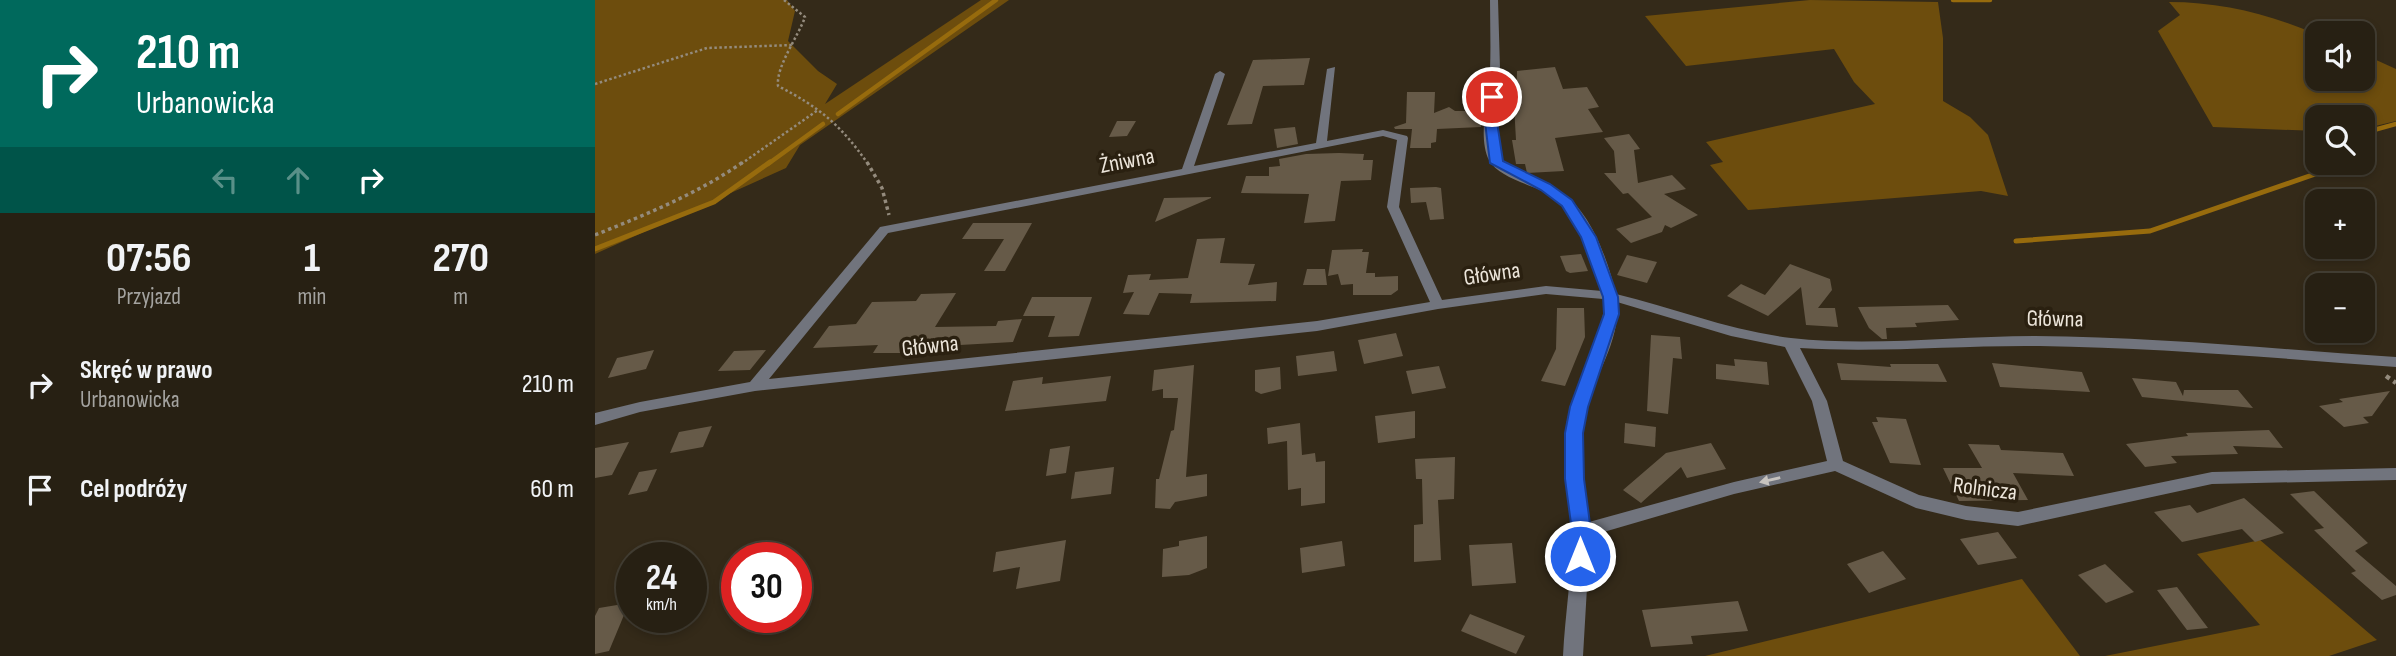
<!DOCTYPE html>
<html lang="pl">
<head>
<meta charset="utf-8">
<style>
  :root { --surface:#272013; --page:#332d21; --text:#f1f3f6; --muted:#a4a3a0; --line:#433e33 }
  body { margin:0; font-family:"Sofia Sans Condensed",sans-serif; background:var(--page); color:var(--text); height:100vh; display:flex; flex-direction:column; font-size:26px; white-space:nowrap }
  * { box-sizing:border-box; margin:0 }
  p { font-size:23px; color:var(--muted) }
  .icon { flex:none; width:38px; height:38px; fill:none; stroke:currentColor; stroke-width:2; stroke-linecap:round; stroke-linejoin:round }
  .map { position:relative; flex:1; overflow:hidden }
  .side { display:flex; flex-direction:column; background:var(--surface); width:595px }
  .side>* { flex:none }
  .banner { background:#00695c; color:#fff; overflow:hidden }
  .fabs { position:absolute; left:1710px; top:21px; display:grid; gap:14px }
  .fabs a { display:grid; place-items:center; width:70px; height:70px; border-radius:14px; background:var(--surface); box-shadow:0 4px 10px #0003,0 0 0 2px var(--line); font-size:35px }
  .speed { position:absolute; left:21px; top:542px; display:flex; gap:14px; font-size:35px; font-weight:700; text-align:center }
  .speed>* { display:grid; place-content:center; width:91px; height:91px; border-radius:50%; background:var(--surface); box-shadow:0 4px 10px #0003,0 0 0 2px var(--line); line-height:1 }
  .speed small { font-size:18px; font-weight:400 }
  .speed .limit { border:10px solid #d22; background:#fff; color:#111 }
  .pin { position:absolute; display:grid; place-items:center; width:60px; height:60px; color:#fff; margin:-30px; border:4px solid #fff; border-radius:50%; box-shadow:0 2px 7px #0007 }
  .me { position:absolute; width:77px; margin:-38px; rotate:0deg; stroke-linejoin:round; filter:drop-shadow(0 0 5px #0008) }
  .turn { display:flex; align-items:center; gap:24px; height:147px; padding:0 21px; font-size:32px }
  .turn .icon { width:91px; height:91px; stroke-width:2.5 }
  .turn b { display:block; font-size:49px; line-height:60px }
  .lanes { display:flex; align-items:center; height:66px; padding:0 21px; background:#0003; justify-content:center; gap:35px; direction:ltr }
  .lanes .off { opacity:.35 }
  .eta { display:flex; justify-content:space-evenly; align-items:center; height:119px; text-align:center }
  .eta b { font-size:42px; font-weight:700; line-height:49px }
  ul { padding:0; list-style:none }
  li { display:flex; align-items:center; gap:21px; height:105px; padding:0 21px }
  li div { flex:1 }
  li b { display:block; font-size:26px }
  li em { font-style:normal }
  main { display:flex; flex:1; min-height:0 }
  .map>svg:first-child { display:block }
  .green { fill:#6d4d0d }
  .lines { fill:none; stroke-linecap:round; stroke-linejoin:round }
  .stream-far1 { stroke:#976b0d; stroke-width:4.5 }
  .stream { stroke:#976b0d; stroke-width:5 }
  .building { fill:#665a48 }
  .path-far2 { stroke:#948b7d; stroke-width:2.5; stroke-dasharray:2.5 2.5; stroke-linecap:butt }
  .path-far1 { stroke:#948b7d; stroke-width:3.5; stroke-dasharray:3.5 3.5; stroke-linecap:butt }
  .path { stroke:#948b7d; stroke-width:4.5; stroke-dasharray:4.5 4.5; stroke-linecap:butt }
  .minor { fill:#71747d; fill-rule:evenodd }
  .oneway { fill:#c7c3be }
  .route { fill:#2563eb; stroke:#184099; stroke-width:2 }
  .labels { text-anchor:middle; dominant-baseline:central; stroke-width:7; stroke-linejoin:round; paint-order:stroke }
  .street-label { font-size:23px; fill:#ece5da; stroke:#2a2010 }
</style>
</head>
<body>
<main>
<section class="side">
<div class="banner">
<div class="turn"><svg class="icon" aria-label="right" viewBox="0 0 24 24"><path d="M7 20v-9h11M14 6l5 5-5 5"/></svg><div><b>210 m</b>Urbanowicka</div></div>
<div class="lanes"><svg class="icon off" aria-label="left" viewBox="0 0 24 24"><path d="M17 20v-9H6M10 6l-5 5 5 5"/></svg><svg class="icon off" aria-label="ahead" viewBox="0 0 24 24"><path d="M12 20V5M6 11l6-6 6 6"/></svg><svg class="icon" aria-label="right" viewBox="0 0 24 24"><path d="M7 20v-9h11M14 6l5 5-5 5"/></svg></div>
</div>
<div class="eta">
<div><b>07:56</b><p>Przyjazd</p></div>
<div><b>1</b><p>min</p></div>
<div><b>270</b><p>m</p></div>
</div>
<ul>
<li><svg class="icon" aria-label="right" viewBox="0 0 24 24"><path d="M7 20v-9h11M14 6l5 5-5 5"/></svg><div><b>Skręć w prawo</b><p>Urbanowicka</p></div><em>210 m</em></li>
<li><svg class="icon" aria-label="arrive" viewBox="0 0 24 24"><path d="M6 21V4h12l-3 4 3 4H6"/></svg><div><b>Cel podróży</b></div><em>60 m</em></li>
</ul>
</section>
<div class="map">
<svg width="1801" height="656" viewBox="0 0 1801 656">
  <rect width="100%" height="100%" fill="#342a19"/>
  <g class="green">
    <path d="M0,0H192L200,11L193,41L223,71L242,84L230,104L386,0H414L205,145L191,168L0,254Z"/>
    <path d="M1215,0L1343,2L1348,38V101L1375,117L1393,135L1413,196L1386,191L1153,210L1115,165L1128,162L1111,142L1280,104L1259,82L1239,49L1091,66L1050,16Z"/>
    <path d="M1574,2C1626,2 1675,14 1722,35V79H1768V54L1801,69V121L1768,129V117H1722V131L1618,127L1563,31L1585,15Z"/>
    <path d="M1665,540L1782,640L1734,656H1510L1665,625L1602,554Z"/>
    <path d="M1427,579L1485,656H1110Z"/>
  </g>
  <g class="lines">
    <g class="stream-far1">
      <path d="M1358,0H1395"/>
      <path d="M243,114L401,0"/>
      <path d="M1768,133L1801,124"/>
      <path d="M173,164L228,124"/>
    </g>
    <g class="stream">
      <path d="M1421,241L1555,231L1752,163"/>
      <path d="M0,249L119,202L175,162"/>
    </g>
  </g>
  <g class="building">
    <path d="M715,58L709,85L668,86L657,124L632,125L658,60Z"/>
    <path d="M960,67L968,89L992,87L1004,107L993,109L1008,132L960,138L969,171L932,173L930,164H921L917,140H921L919,105H921L922,71Z"/>
    <path d="M812,92H840L839,113L854,107L860,111H886V127L842,129L841,142L836,143V148H815L817,129H800L799,127L811,123Z"/>
    <path d="M522,121H541L532,136L514,137Z"/>
    <path d="M700,127L703,144L682,148L679,129Z"/>
    <path d="M1034,134L1045,149L1039,150L1043,183L1077,175L1091,189L1069,194L1103,215L1076,228L1070,225L1067,232L1036,243L1021,229L1057,217L1033,193L1028,194L1009,173H1021L1019,151L1009,138Z"/>
    <path d="M744,153L769,154L768,160H778L776,180L746,181L740,221L709,223L714,194L646,193L651,176H674V167L685,166L684,159L711,154Z"/>
    <path d="M841,187L846,188L849,219L835,220L831,202L816,203L815,188Z"/>
    <path d="M616,197V198L560,222L569,198Z"/>
    <path d="M378,223H437L410,271H389L409,239H367Z"/>
    <path d="M630,238L625,263L660,264L653,285L682,282L681,301L595,303L597,294L564,293L554,315L528,314L539,292L528,293L533,275L556,274L554,280L593,278L602,239Z"/>
    <path d="M768,249L767,252H774L771,273H780V277L803,276V290L796,295H758V284L746,285L743,274L733,276L737,250Z"/>
    <path d="M986,254L993,271L975,273L971,271L965,256Z"/>
    <path d="M1032,255L1062,262L1052,283L1022,275Z"/>
    <path d="M1195,264L1235,279L1237,290L1223,308H1240L1243,327L1211,325L1206,287L1173,316L1132,296L1146,284L1170,295Z"/>
    <path d="M712,269H730L732,285H708Z"/>
    <path d="M361,293L340,327L401,326L403,321L427,319L418,342L312,348L309,353H278L283,345L218,348L234,326L261,324L277,302L321,301L326,294Z"/>
    <path d="M437,297H497L484,336L453,337L460,316H428Z"/>
    <path d="M1353,305L1364,320L1320,323L1322,327L1291,328L1292,339H1287L1274,328L1263,307Z"/>
    <path d="M962,308H989L990,337L970,386L946,381L961,349Z"/>
    <path d="M801,333L808,356L769,364L763,340Z"/>
    <path d="M1056,335L1085,337L1087,359L1078,358L1073,414L1052,411Z"/>
    <path d="M59,350L51,369L13,378L22,358Z"/>
    <path d="M171,350L155,370L123,371L139,351Z"/>
    <path d="M739,351L742,371L703,376L701,356Z"/>
    <path d="M1139,359L1172,362L1174,385L1121,379V364L1140,366Z"/>
    <path d="M1242,363L1296,367L1295,364H1343L1352,382L1246,380Z"/>
    <path d="M1397,363L1487,372L1495,392L1405,387Z"/>
    <path d="M599,365L591,477L612,474V496L580,502L575,509L560,508L561,479H564L576,431L579,430L583,398H568V389L557,391L559,370Z"/>
    <path d="M844,366L851,388L817,394L811,371Z"/>
    <path d="M685,367L686,389L666,394L660,391V370Z"/>
    <path d="M516,376L511,401L410,411L418,381L448,377L447,384Z"/>
    <path d="M1537,378L1581,382L1588,396L1589,390H1643L1658,408L1547,397Z"/>
    <path d="M1795,391L1777,416L1768,417L1774,423L1749,427L1724,406L1748,402L1744,399Z"/>
    <path d="M820,411V438L783,443L780,416Z"/>
    <path d="M1281,417L1311,419L1326,465L1295,463L1277,422H1283Z"/>
    <path d="M705,423L707,455L720,453L721,462L730,461V503L706,506V488L693,490L692,441L673,444L672,428Z"/>
    <path d="M1030,423L1061,427L1060,447L1029,443Z"/>
    <path d="M117,426L108,447L75,453L84,432Z"/>
    <path d="M1674,430L1688,448L1638,446L1643,454L1576,456L1582,463L1550,467L1531,444L1593,436L1591,433Z"/>
    <path d="M34,442L17,475L0,478V448Z"/>
    <path d="M1116,443L1131,469L1092,478L1086,467L1046,503L1028,490L1071,453Z"/>
    <path d="M1373,444L1404,445L1406,450L1468,453L1479,476L1418,473L1433,500L1364,501L1348,468H1387Z"/>
    <path d="M475,446L471,473L451,476L455,449Z"/>
    <path d="M860,457L859,499L843,500L846,560L819,562V525L828,524L827,479H821L820,459Z"/>
    <path d="M519,467L516,494L476,499L480,472Z"/>
    <path d="M62,469L52,491L33,495L44,472Z"/>
    <path d="M1719,491L1773,543L1760,551L1801,586V595L1787,600L1756,573L1761,571L1719,530L1729,528L1695,494Z"/>
    <path d="M1649,498L1689,533L1660,542L1647,529L1587,542L1559,512L1595,505L1602,513Z"/>
    <path d="M1403,532L1422,558L1383,565L1365,539Z"/>
    <path d="M612,536V568L594,575L567,577L568,549L584,546V541Z"/>
    <path d="M471,540L465,581L421,589L425,567L398,572L401,552Z"/>
    <path d="M747,541L750,566L707,573L705,548Z"/>
    <path d="M917,543L921,583L877,586L874,545Z"/>
    <path d="M1288,551L1311,579L1274,593L1252,564Z"/>
    <path d="M1510,564L1539,592L1511,603L1483,575Z"/>
    <path d="M1582,587L1613,628L1592,630L1562,590Z"/>
    <path d="M1143,601L1153,631L1096,636L1098,644L1056,647L1047,610Z"/>
    <path d="M34,603L14,651L0,654V616L4,608Z"/>
    <path d="M875,614L930,636L921,654L866,631Z"/>
  </g>
  <g class="lines">
    <g class="path-far2">
      <path d="M189,0L210,17C203,37 181,66 183,86C224,107 246,125 273,164"/>
      <path d="M0,84L112,48L199,45"/>
      <path d="M146,164L223,110"/>
    </g>
    <g class="path-far1">
      <path d="M272,162L287,188L294,215"/>
      <path d="M0,235C52,214 102,194 148,162"/>
    </g>
    <path class="path" d="M1791,376L1801,383"/>
    <path class="minor" d="M895,0H903L905,69L900,126L905,159C918,173 940,178 958,187C994,205 1012,257 1021,294C1079,308 1136,331 1196,338C1277,347 1359,336 1440,336C1561,337 1681,349 1801,357V367C1682,358 1564,348 1445,346C1365,345 1285,353 1205,348L1232,401L1248,461L1324,495L1371,506L1423,512L1617,472L1801,468V480L1617,484L1423,526L1371,520L1321,508L1240,471L1139,494L995,536L988,656H968C970,615 977,574 977,533C977,498 967,462 971,427C977,382 1012,345 1008,299L951,294L843,309L722,331L160,391L45,412L0,425V413L45,402L155,382L285,227L587,169L620,74L625,71L630,74L599,166L721,143L732,69L740,67L732,141L788,130L812,136L813,138L804,207L847,300L951,286L1007,291C999,259 985,217 958,197C941,185 904,179 894,160C882,137 894,95 895,70C896,47 895,23 895,0ZM788,136L802,140L792,207L835,302L722,321L174,379L293,233ZM1022,302L1136,336L1190,347L1217,401L1232,461L1139,482L994,522C992,489 982,456 987,423C994,382 1026,345 1022,302Z"/>
  </g>
  <defs><path id="oneway-solid" d="M-6-.8H1V-3.2L6.5 0L1 3.2V.8H-6Z" transform="scale(1.75)"/></defs>
  <use class="oneway" href="#oneway-solid" transform="translate(1175 480) rotate(167)"/>
  <path class="route" d="M893,94L903,97L902,122L908,161L955,184L977,200L1001,237L1023,297L1024,314L993,407L988,433L989,479L996,531L995,556L992,562L985,564L978,562L975,556L977,531L970,479V433L975,407L1009,314L1008,297L986,237L967,206L946,190L895,163L890,122Z"/>
  <g class="labels">
    <g class="street-label">
      <text transform="translate(532 161) rotate(-11)">Żniwna</text>
      <text transform="translate(897 274) rotate(-8)">Główna</text>
      <text transform="translate(1460 319) rotate(1)">Główna</text>
      <text transform="translate(335 346) rotate(-6)">Główna</text>
      <text transform="translate(1390 489) rotate(7)">Rolnicza</text>
    </g>
  </g>
</svg>
<div class="fabs">
<a><svg class="icon" aria-label="sound" viewBox="0 0 24 24"><path d="M4 9h4l5-4v14l-5-4H4zM17 9q2 3 0 6"/></svg></a>
<a><svg class="icon" aria-label="search" viewBox="0 0 24 24"><circle cx="10" cy="10" r="6"/><path d="M15 15l6 6"/></svg></a>
<a>+</a>
<a>−</a>
</div>
<div class="speed"><div>24<small>km/h</small></div><div class="limit">30</div></div>
<div class="pin" style="left:897px;top:97px;background:#d93025"><svg class="icon" aria-label="arrive" viewBox="0 0 24 24"><path d="M6 21V4h12l-3 4 3 4H6"/></svg></div>
<svg class="me" style="left:985px;top:556px" viewBox="-20 -20 40 40"><circle r="17" fill="#2563eb" stroke="#fff" stroke-width="3"/><path d="M0-11L8 9 0 5-8 9z" fill="#fff"/></svg>
</div>
</main>
</body>
</html>
